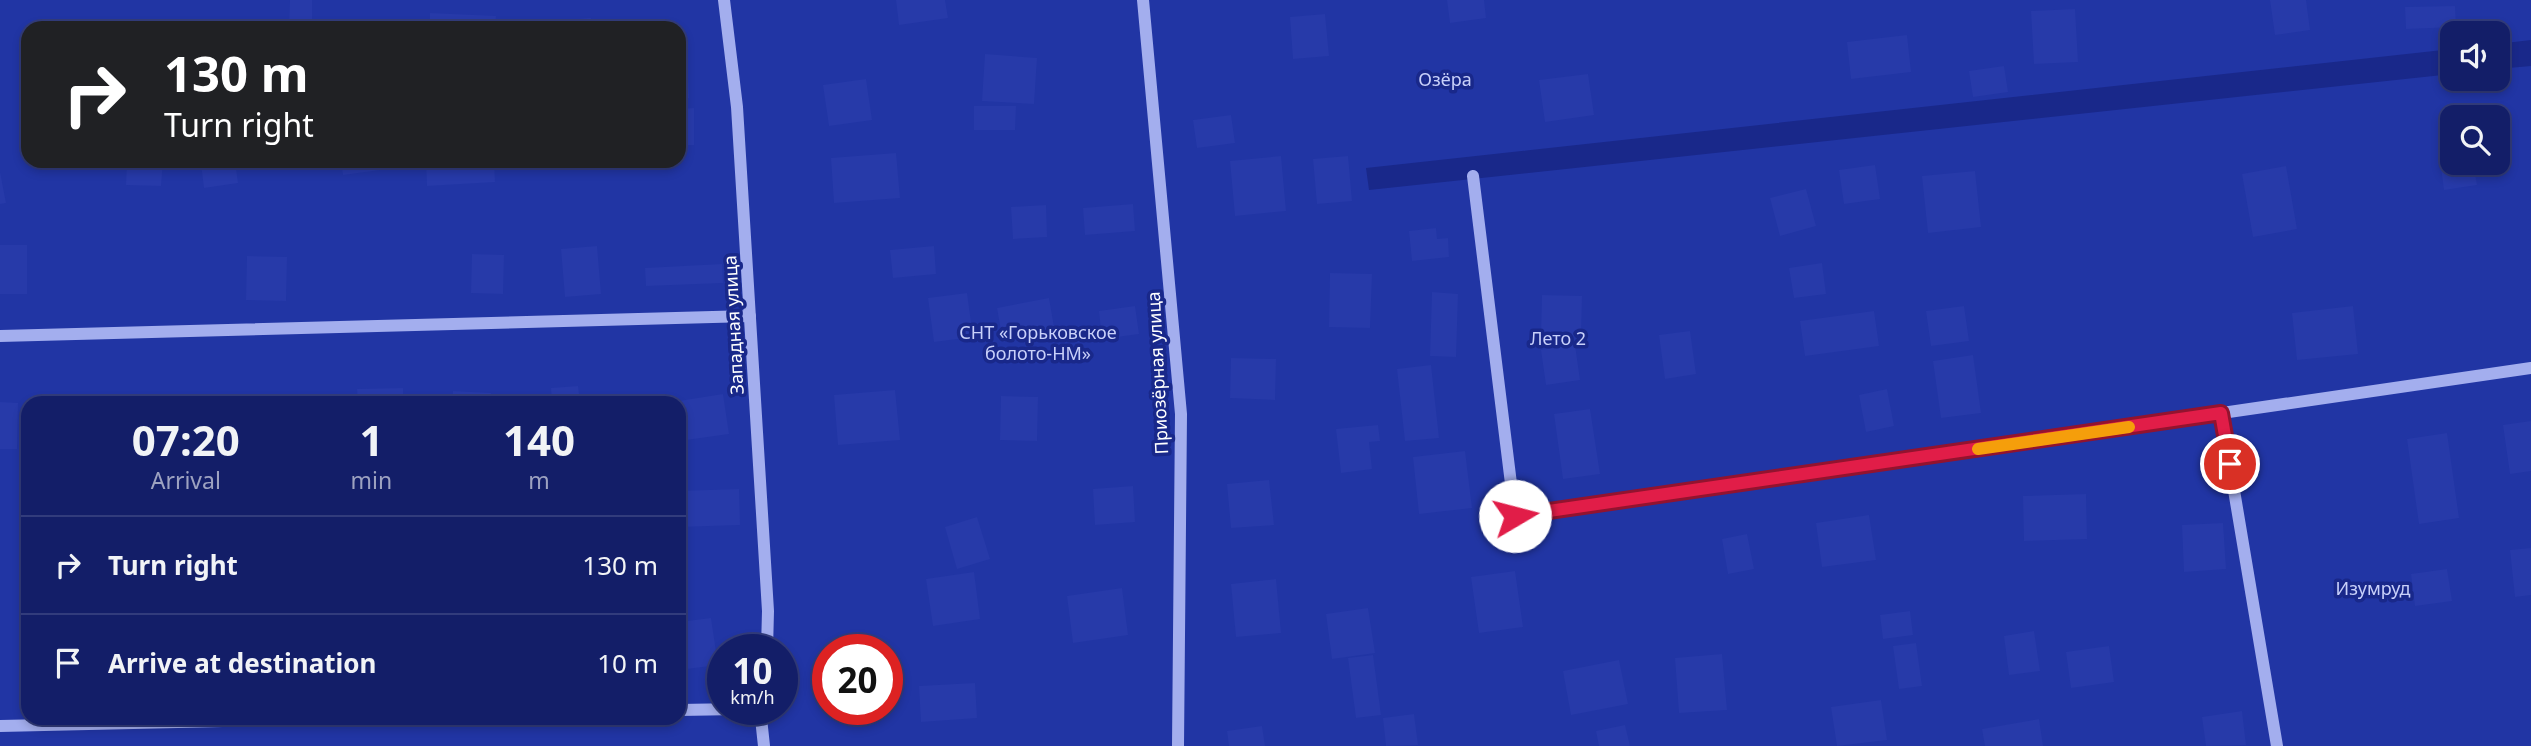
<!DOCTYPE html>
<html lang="en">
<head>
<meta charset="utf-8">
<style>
  :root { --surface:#131e68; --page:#1c276e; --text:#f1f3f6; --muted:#9da2c0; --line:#323c7c }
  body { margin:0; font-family:"Noto Sans",sans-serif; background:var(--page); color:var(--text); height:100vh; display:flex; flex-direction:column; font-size:26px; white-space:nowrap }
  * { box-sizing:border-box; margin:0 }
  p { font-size:23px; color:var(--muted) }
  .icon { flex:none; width:38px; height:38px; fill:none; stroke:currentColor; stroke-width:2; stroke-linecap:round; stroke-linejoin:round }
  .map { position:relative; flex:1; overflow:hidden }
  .drawer { position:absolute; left:21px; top:396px; width:665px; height:329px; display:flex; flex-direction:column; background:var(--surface); border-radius:21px; box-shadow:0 4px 10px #0003,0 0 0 2px var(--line) }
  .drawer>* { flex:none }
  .banner { position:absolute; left:21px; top:21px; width:665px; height:147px; border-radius:21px; box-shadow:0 4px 10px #0003,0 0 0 2px var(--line); background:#202124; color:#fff; overflow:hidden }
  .buttons { position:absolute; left:2440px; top:21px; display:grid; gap:14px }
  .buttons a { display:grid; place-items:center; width:70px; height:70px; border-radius:14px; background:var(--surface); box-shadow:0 4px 10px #0003,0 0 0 2px var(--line); font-size:35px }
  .speed { position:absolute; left:707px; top:634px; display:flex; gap:14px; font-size:35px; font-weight:700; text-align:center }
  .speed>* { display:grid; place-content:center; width:91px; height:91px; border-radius:50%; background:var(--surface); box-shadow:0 4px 10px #0003,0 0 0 2px var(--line); line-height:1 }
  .speed small { font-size:18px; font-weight:400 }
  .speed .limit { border:10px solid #d22; background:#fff; color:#111 }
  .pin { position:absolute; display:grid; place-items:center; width:60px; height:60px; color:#fff; margin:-30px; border:4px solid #fff; border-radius:50%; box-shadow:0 2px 7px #0007 }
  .me { position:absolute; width:77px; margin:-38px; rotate:82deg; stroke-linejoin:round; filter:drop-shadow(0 0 5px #0008) }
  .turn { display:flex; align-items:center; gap:24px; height:147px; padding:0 28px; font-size:32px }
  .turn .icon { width:91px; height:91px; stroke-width:2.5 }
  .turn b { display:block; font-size:49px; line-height:60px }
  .eta { display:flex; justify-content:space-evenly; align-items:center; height:119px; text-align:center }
  .eta b { font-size:42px; font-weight:700; line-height:49px }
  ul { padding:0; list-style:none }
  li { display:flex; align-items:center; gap:21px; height:98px; padding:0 28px; border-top:2px solid var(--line) }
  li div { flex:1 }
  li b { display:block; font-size:26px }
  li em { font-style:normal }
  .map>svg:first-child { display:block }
  .green { fill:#2135a4; fill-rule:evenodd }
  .building { fill:#273aa9 }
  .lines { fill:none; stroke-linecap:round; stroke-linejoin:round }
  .minor { stroke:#a3aeee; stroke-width:12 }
  .route-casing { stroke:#92132f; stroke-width:18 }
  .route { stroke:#e11d48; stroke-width:12 }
  .slow { stroke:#f59e0b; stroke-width:12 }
  .labels { text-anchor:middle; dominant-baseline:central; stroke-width:7; stroke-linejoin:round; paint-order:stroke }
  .park-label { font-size:18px; fill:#c8d0fa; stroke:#19288a }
  .street-label { font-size:18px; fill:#fff; stroke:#19288a }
</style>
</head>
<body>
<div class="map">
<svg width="2531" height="746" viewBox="0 0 2531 746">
  <rect width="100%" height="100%" fill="#19288a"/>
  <path class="green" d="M0,0H2531V40L2497,44V33H2452V49L1366,168L1369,190L2452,74V79H2497V69L2531,66V746H0ZM28,28H679V161H28ZM2452,117H2497V163H2452ZM28,402H679V718H28ZM723,649H782V709H723ZM828,649H887V709H828Z"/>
  <g class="building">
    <path d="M290,0H312V28H289Z"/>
    <path d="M896,0H945L948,18L899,25Z"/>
    <path d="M1447,0H1484L1486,18L1450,23Z"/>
    <path d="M2270,0H2306L2310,30L2275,35Z"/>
    <path d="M2455,6L2456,27L2406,29L2405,7Z"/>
    <path d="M2075,9L2078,62L2034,64L2031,11Z"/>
    <path d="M430,13L496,16L495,28H430Z"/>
    <path d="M1325,14L1329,56L1293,59L1290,17Z"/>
    <path d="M591,18L592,28H548V21Z"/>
    <path d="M348,24L378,25V28H348Z"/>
    <path d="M1907,35L1911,72L1851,79L1847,42Z"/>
    <path d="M679,38H686L689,98H679Z"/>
    <path d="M985,54L1037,58L1034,104L982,101Z"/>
    <path d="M2004,66L2008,92L1973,97L1969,71Z"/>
    <path d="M1588,74L1594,115L1545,122L1539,80Z"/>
    <path d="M866,79L872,120L829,126L823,85Z"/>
    <path d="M974,106H1016L1015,130H974Z"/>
    <path d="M694,108V145H679V109Z"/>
    <path d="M1231,115L1235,143L1197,148L1193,120Z"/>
    <path d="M2452,144V163H2473L2477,185L2444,190L2438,145Z"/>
    <path d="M896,153L900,198L834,203L831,158Z"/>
    <path d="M1281,156L1286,211L1235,216L1230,161Z"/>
    <path d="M1348,156L1352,201L1317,204L1313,159Z"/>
    <path d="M127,161H163L161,186L126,185Z"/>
    <path d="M225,161H235L238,183L204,188L201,164Z"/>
    <path d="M341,161H379L380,170L343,175Z"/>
    <path d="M426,161H494L495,182L427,186Z"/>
    <path d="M1875,165L1880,199L1844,204L1839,170Z"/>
    <path d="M2286,166L2297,229L2253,237L2242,174Z"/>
    <path d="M1975,171L1981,227L1928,233L1922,176Z"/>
    <path d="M0,172L6,203L0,204Z"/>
    <path d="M1806,189L1816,226L1780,236L1770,198Z"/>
    <path d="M1133,204L1135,231L1085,235L1083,208Z"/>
    <path d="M1046,205L1047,237L1013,239L1011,207Z"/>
    <path d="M1436,228L1437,239L1448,238L1449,257L1412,261L1409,231Z"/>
    <rect x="0" y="245" width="27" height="49"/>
    <path d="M597,246L601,294L565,297L561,249Z"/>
    <path d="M934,246L936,274L893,278L890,250Z"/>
    <path d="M472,254L504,255L503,294L471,293Z"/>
    <path d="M247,256L287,257L286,301L246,300Z"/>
    <path d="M1822,263L1826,294L1794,298L1789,268Z"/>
    <path d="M722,264L723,283L646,286L645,268Z"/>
    <path d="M1330,273L1372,274L1370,328L1329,327Z"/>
    <path d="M1432,292L1458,294L1456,357L1430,356Z"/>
    <path d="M967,293L973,337L934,342L928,298Z"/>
    <path d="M1542,295L1582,296L1581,336L1541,335Z"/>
    <path d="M1049,298L1055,333L1003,342L997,308Z"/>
    <path d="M1135,306L1139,334L1102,339L1099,311Z"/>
    <path d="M1964,306L1969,341L1931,346L1926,311Z"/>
    <path d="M2353,306L2358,354L2297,360L2292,313Z"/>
    <path d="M1874,311L1879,346L1805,356L1800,321Z"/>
    <path d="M1690,331L1696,374L1665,379L1659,335Z"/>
    <path d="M1575,345L1580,380L1546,385L1541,350Z"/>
    <path d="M1973,355L1981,413L1941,418L1933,361Z"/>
    <path d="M1231,358L1276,359L1275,400L1230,398Z"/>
    <path d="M1431,365L1439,438L1405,441L1397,369Z"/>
    <path d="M578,386L580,402H552L551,388Z"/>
    <path d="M403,388V402H358L357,389Z"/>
    <path d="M1887,389L1894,426L1866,432L1859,395Z"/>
    <path d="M895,390L900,440L838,445L834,395Z"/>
    <path d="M453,391L491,393L490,402H452Z"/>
    <path d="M723,394L729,434L679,441V401Z"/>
    <path d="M1001,396L1038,397L1037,441L1000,440Z"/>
    <path d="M0,402L18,403L17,449H0Z"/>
    <path d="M1590,409L1600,474L1563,479L1554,414Z"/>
    <path d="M2531,421V471L2510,474L2503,425Z"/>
    <path d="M1378,425L1380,441L1369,442L1372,469L1341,473L1336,429Z"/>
    <path d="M2447,433L2459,518L2419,524L2407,439Z"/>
    <path d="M1465,451L1472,508L1419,514L1413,457Z"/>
    <path d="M1269,480L1274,525L1231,528L1227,484Z"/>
    <path d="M1133,486L1135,522L1095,525L1093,489Z"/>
    <path d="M739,489L740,525L679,527V491Z"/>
    <path d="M2086,494L2087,539L2024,541L2023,496Z"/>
    <path d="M1869,515L1876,560L1822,567L1816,523Z"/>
    <path d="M977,517L990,559L957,569L945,527Z"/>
    <path d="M2223,523L2226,569L2184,572L2182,525Z"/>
    <path d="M1747,534L1754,569L1728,574L1722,539Z"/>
    <path d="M2531,548V595L2515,597L2510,550Z"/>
    <path d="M2447,569L2452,601L2415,606L2411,574Z"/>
    <path d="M1515,571L1523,627L1479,633L1471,577Z"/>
    <path d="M974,572L980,619L933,626L926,579Z"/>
    <path d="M1276,579L1281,633L1236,637L1231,584Z"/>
    <path d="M1122,588L1128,635L1073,643L1067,596Z"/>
    <path d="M1368,608L1375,653L1332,659L1326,614Z"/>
    <path d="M1910,611L1913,635L1883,639L1880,615Z"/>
    <path d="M711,618L718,665L679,670V622Z"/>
    <path d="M2034,631L2040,671L2009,675L2004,636Z"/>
    <path d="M1916,643L1922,686L1899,689L1893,646Z"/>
    <path d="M2109,646L2114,682L2071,688L2066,652Z"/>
    <path d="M1722,654L1727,710L1679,713L1675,658Z"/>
    <path d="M1373,655L1381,715L1356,718L1348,658Z"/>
    <path d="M1619,660L1628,704L1571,715L1563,671Z"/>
    <path d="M975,683L977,718L921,722L919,686Z"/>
    <path d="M1881,700L1887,740L1837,746L1831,707Z"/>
    <path d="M2242,711L2246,745L2206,746L2202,717Z"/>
    <path d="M1414,714L1418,745L1386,746L1383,718Z"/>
    <path d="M2039,719L2043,746H1985L1982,729Z"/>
    <path d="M1625,725L1630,746H1599L1596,731Z"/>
    <path d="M1262,726L1265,746H1229L1227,731Z"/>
  </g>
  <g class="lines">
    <g class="minor">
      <path d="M724,0L737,107L768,611L767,649"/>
      <path d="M1143,0L1181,414L1178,746"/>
      <path d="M1473,176L1515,516L2531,368"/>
      <path d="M0,336L750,316"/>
      <path d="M2221,413L2277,746"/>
      <path d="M760,709L764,746"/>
      <path d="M679,710L739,709"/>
      <path d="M0,726L361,718"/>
    </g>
  </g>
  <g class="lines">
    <defs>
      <path id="route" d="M1515,516L2221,413L2230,464"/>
    </defs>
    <use href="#route" class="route-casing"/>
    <use href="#route" class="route"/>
    <path class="slow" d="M1978,449L2129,427"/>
  </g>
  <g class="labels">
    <g class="park-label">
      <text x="1445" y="79">Озёра</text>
      <text x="1038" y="332">СНТ «Горьковское<tspan x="1038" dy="21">болото-НМ»</tspan></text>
      <text x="1558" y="338">Лето 2</text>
      <text x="2373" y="588">Изумруд</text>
    </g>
    <g class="street-label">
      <text transform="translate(733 325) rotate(-93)">Западная улица</text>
      <text transform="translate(1157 373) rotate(-93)">Приозёрная улица</text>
    </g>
  </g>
</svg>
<div class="buttons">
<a><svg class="icon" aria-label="sound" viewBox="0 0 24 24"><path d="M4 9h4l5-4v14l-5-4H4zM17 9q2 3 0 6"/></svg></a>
<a><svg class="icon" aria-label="search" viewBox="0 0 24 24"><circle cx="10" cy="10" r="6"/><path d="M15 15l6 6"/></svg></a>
</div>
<div class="speed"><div>10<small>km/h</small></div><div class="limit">20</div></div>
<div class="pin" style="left:2230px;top:464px;background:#d93025"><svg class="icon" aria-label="arrive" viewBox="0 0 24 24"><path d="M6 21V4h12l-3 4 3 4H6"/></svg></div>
<svg class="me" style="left:1515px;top:516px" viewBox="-20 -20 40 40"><circle r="19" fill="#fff"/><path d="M0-13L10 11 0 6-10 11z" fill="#e11d48"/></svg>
<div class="banner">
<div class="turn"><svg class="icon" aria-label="right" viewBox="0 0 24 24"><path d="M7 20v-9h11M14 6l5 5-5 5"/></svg><div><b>130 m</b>Turn right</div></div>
</div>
<section class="drawer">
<div class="eta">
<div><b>07:20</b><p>Arrival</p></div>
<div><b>1</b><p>min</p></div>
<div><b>140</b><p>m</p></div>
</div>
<ul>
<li><svg class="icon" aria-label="right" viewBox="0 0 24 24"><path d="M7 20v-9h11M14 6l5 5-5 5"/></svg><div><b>Turn right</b></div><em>130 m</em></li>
<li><svg class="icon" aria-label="arrive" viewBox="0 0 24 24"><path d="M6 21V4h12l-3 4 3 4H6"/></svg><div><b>Arrive at destination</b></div><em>10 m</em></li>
</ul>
</section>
</div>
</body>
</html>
